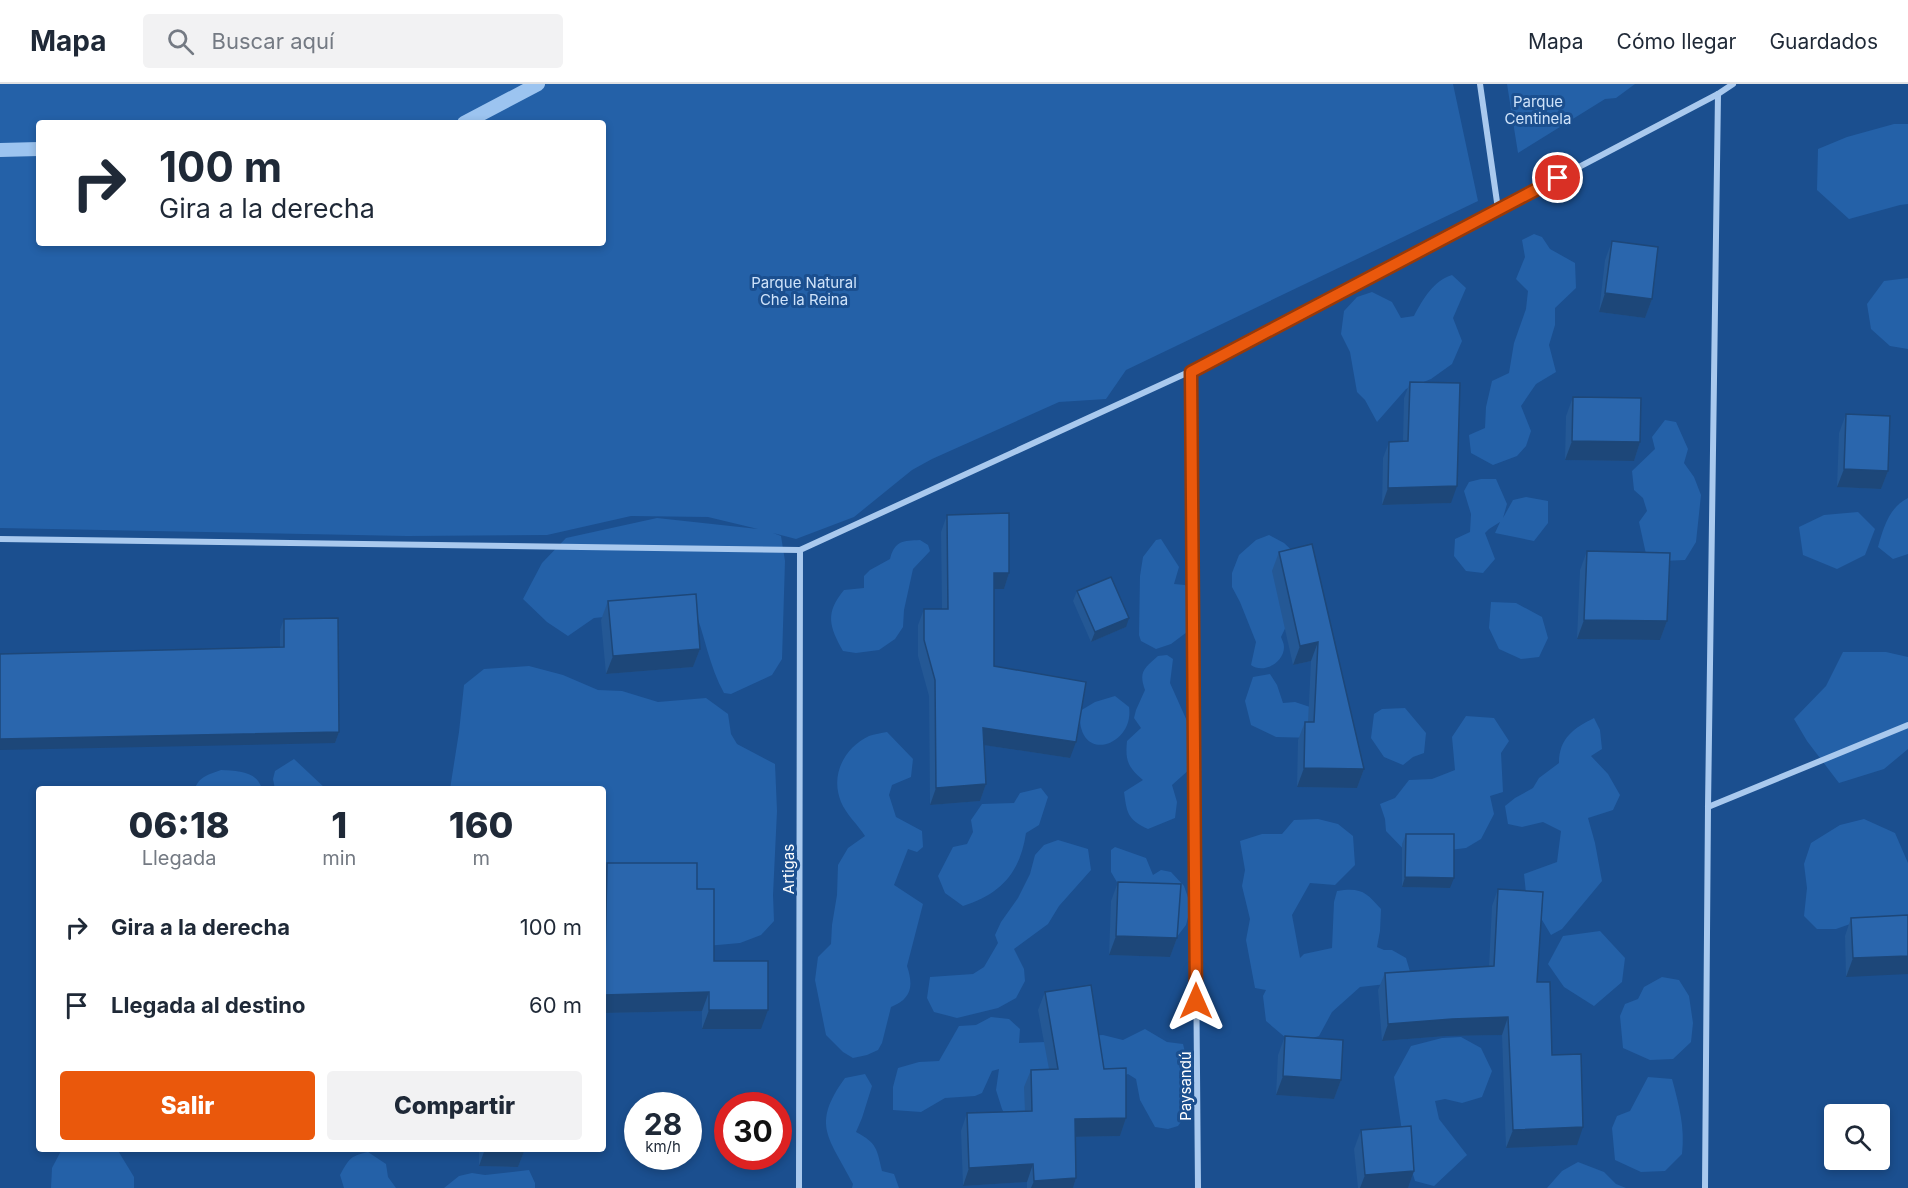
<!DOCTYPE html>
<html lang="es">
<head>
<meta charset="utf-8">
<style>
  :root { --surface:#fff; --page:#f2f2f3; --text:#1f2937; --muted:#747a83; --line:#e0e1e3; --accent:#ea580c }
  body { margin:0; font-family:Inter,sans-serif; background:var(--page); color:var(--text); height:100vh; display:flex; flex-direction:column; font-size:22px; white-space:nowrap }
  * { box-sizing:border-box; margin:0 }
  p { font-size:20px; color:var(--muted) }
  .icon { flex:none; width:33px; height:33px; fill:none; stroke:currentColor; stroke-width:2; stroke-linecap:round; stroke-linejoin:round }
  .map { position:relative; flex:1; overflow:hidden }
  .drawer { position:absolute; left:36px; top:702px; width:570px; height:366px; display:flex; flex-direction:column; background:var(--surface); border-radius:6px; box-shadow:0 3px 9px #0003 }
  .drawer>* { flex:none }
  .hud { position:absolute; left:36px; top:36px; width:570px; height:126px; border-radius:6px; box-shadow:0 3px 9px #0003; background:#fff; color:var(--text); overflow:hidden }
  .fabs { position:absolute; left:1824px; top:1020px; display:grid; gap:12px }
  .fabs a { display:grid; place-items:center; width:66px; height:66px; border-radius:6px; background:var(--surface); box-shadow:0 3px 9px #0003; font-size:30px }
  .speed { position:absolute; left:624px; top:1008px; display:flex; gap:12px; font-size:30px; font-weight:700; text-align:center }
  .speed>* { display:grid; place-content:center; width:78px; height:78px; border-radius:50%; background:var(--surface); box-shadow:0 3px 9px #0003; line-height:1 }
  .speed small { font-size:15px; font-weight:400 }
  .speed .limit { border:9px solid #d22; background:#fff; color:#111 }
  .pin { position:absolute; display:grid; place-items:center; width:51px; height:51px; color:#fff; margin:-26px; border:3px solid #fff; border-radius:50%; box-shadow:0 2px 6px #0007 }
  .me { position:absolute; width:66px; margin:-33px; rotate:0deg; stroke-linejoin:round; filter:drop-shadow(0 0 4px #0008) }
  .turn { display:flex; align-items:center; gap:21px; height:126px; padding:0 24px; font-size:27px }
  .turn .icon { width:78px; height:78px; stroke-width:2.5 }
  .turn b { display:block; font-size:42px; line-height:51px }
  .eta { display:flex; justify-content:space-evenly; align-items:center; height:102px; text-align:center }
  .eta b { font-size:36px; font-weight:800; line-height:42px }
  .action { display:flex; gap:12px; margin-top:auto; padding:12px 24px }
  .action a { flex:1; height:69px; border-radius:6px; background:var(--accent); color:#fff; font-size:24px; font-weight:800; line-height:69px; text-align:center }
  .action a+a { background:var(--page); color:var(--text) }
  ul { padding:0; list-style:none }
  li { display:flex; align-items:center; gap:18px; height:78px; padding:0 24px }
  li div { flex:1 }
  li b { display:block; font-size:22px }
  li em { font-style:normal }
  header { display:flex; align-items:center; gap:36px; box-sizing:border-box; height:84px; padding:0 30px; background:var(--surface); border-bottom:2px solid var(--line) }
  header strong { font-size:28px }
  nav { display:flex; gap:33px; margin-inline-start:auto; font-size:21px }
  .search { width:420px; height:54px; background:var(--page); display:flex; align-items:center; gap:15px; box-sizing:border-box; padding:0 21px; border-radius:6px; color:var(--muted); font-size:22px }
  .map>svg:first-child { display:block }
  .green { fill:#2461a8; fill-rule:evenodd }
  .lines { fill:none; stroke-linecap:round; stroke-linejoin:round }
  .stream { stroke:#9cc4f0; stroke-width:14 }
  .minor { stroke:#a9c9ee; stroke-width:6 }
  .wall { fill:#245895 }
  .shaded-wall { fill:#1d4779 }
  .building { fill:#2a66ad; stroke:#1d4779; stroke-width:1.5 }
  .route-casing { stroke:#983908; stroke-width:15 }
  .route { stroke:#ea580c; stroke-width:10 }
  .labels { text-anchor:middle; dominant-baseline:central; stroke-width:6; stroke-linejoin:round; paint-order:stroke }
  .park-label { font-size:15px; fill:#cfe3fa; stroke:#1b4f8f }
  .street-label { font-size:15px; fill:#fff; stroke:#1b4f8f }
</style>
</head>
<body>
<header>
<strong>Mapa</strong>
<div class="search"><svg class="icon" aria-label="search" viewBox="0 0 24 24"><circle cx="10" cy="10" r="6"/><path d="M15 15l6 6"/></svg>Buscar aquí</div>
<nav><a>Mapa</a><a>Cómo llegar</a><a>Guardados</a></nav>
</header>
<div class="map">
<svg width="1908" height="1104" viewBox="0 0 1908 1104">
  <rect width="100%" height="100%" fill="#1b4f8f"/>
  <g class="green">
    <path d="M0,0H1453L1478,117L1126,286L1106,315L1059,318L932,375L912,386L854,433L796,455L773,449L781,452L785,477L782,575L772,591L731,610L724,609C709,582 705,552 694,524L594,534L568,552L547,538L523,515L542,479L566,454L657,434L758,445L708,433L631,432L547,451L407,452L0,444ZM39,39H603V159H39Z"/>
    <path d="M1507,0H1635L1616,14L1605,15L1518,69Z"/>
    <path d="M1894,40H1908V120L1900,121L1849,135L1817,106L1818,65L1847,53Z"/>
    <path d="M1534,150L1542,153L1550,165L1575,179L1576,204L1555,224V241L1549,261L1556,288L1536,300L1521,322L1531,347L1526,362L1517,372L1493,381L1471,369L1469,351L1485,344L1486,323L1492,297L1509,289L1514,259L1526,225L1528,207L1516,195L1525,173L1522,156Z"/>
    <path d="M1452,191L1466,204L1453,234L1462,257L1452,280L1431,295L1406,305L1377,338L1365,316L1357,308L1350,268L1341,250L1344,227L1357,213L1372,208L1392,218L1401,234L1414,232C1423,215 1433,197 1452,191Z"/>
    <path d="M1908,194V265L1890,262L1871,245L1867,220L1884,197Z"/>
    <path d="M1665,336L1676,338L1688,365L1684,379L1694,393L1701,411L1696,458L1685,476L1663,477L1646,470L1639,438L1647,427L1643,414L1634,406L1632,387L1655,365L1652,353Z"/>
    <path d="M1481,395H1496L1507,420L1503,434L1513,416L1526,413L1548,417V439L1534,457L1495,449L1500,438L1489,445L1485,449L1495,475L1483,489L1466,487L1454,472L1455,455L1470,448L1471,430L1464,407L1469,398Z"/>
    <path d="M1908,414V470L1893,475L1878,463C1883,445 1889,423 1908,414Z"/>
    <path d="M1858,428L1875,445L1865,471L1837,485L1803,471L1799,443L1824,431Z"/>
    <path d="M1269,451L1284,459L1299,473L1291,532L1281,553C1282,556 1284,559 1284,563C1284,579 1263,590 1251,581L1256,558L1240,518L1232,503V489L1239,471L1256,456Z"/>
    <path d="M1161,455L1179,483L1174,500L1185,501L1191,509L1192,528L1187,548L1171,560L1156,565L1141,557L1139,551L1140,492L1143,473L1156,456Z"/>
    <path d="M920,456L928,461L930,467L913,485L904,526L903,543L895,555L879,566L856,569L843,567C829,542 825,529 844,506L864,504V492L870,486L890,475C895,456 903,457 920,456Z"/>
    <path d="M1491,518L1516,519L1542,533L1548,554L1539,573L1521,575L1499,565L1489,544Z"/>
    <path d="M1843,568H1886L1908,573V665L1884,685L1839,699L1807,657L1794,635L1826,602Z"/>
    <path d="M1167,571L1173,575L1170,599L1187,637L1197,652V666L1191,684L1172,701L1177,718L1175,734L1148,745C1127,735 1127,729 1124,708L1143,696C1128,683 1125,677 1127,657L1141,644L1134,634L1136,626L1145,606C1138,587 1145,584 1158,572Z"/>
    <path d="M529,582L563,591L598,606L622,607L658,618L706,614L728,630L731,650L737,660L775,680L777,727L773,811L774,837L761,851L740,859L706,862L603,829V705H450L459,648L464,601L484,585Z"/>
    <path d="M1270,590L1277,601L1283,619L1295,618L1313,624L1316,654L1276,653L1251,641L1245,617L1253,593Z"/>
    <path d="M1115,612L1129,623C1135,662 1076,682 1080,627L1095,618Z"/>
    <path d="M1405,624L1426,649L1424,669L1413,673L1403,681L1384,673L1371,654L1374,630L1382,625Z"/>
    <path d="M1466,632L1494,634L1509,657L1501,669L1503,708L1490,712L1494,730L1481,755L1466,764L1441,767L1413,775L1386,747L1385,735L1380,720L1395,714L1409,696L1432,695L1455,686L1452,653Z"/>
    <path d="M1594,634L1600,646L1602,665L1591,672L1608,690L1620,711L1613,726L1588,734L1595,759L1602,797L1562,845L1551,851L1526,809L1524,790L1557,778L1561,747L1543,738L1522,743L1508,740L1505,722L1515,714L1533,704L1539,694L1559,679C1559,654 1574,644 1594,634Z"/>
    <path d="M887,648L913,675L911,693L892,701L889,711L896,733L922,747L923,763L917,768L908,765L894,801L923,820L907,882C914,903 911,915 891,923L882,959L878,966L867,971L853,974L843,968L826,951L815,896L818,873L831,860L832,841L837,811L838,781L848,764L865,752C858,741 846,730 841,718C830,691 844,664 869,652C874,650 882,649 887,648Z"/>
    <path d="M294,675L326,705H275L273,695L275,687Z"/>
    <path d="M221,686C238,687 257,687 262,705H195C198,693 210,690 221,686Z"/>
    <path d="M1041,704L1048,713L1039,741L1026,749C1020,789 1001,810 963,822L945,809L938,792L953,763L967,760L973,748L971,736L982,720L1014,719L1020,709Z"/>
    <path d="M1318,735L1338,740L1353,752L1355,781L1335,801L1310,799L1292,831L1300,874L1304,870L1332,864L1334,818L1337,807C1361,803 1366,808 1381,825L1380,847L1377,863L1384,866H1392L1406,874L1411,891L1404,898L1360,903L1332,928L1319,952L1293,960L1266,937L1263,912L1266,906L1255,904L1246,856L1250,835L1242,802L1245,786L1240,757L1262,750H1282L1294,736Z"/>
    <path d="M1864,735L1895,749L1908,779V841L1899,836L1870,833L1836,845H1817L1804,832L1807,804L1804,780L1811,759L1840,741Z"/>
    <path d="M1058,756L1088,765L1091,786L1059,822L1048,840L1014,865L1024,885L1025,897L1016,914L998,924L957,934L934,928L927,914L930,893L973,890L984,883L998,859L995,851L1001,838L1018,814L1030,790L1035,771L1044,761Z"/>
    <path d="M1115,763L1146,774L1153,791L1161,786L1171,788L1184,802L1191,822L1186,841L1176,854L1121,805L1111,788V766Z"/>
    <path d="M1600,847L1625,874L1622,898L1594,922L1564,903L1548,880L1563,852Z"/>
    <path d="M1662,893L1679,896L1689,912L1693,939L1691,958L1673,975L1650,976L1623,964L1620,932L1625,920L1638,915L1644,903Z"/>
    <path d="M991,933L1009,935L1020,945L1019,959L1046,958L1077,952L1103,951L1123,956L1145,945L1167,958L1183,960L1193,1001L1189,1026L1178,1042L1168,1045L1155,1043L1140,1016L1136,995L1128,990L1036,1026L1011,1042L1002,1025L996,1006L999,985L992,987L982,1009L975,1012L945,1014L921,1028L893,1026V1003L898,984L919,978L939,977L959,942L976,941Z"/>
    <path d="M1461,953L1481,964L1492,987L1482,1013L1462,1019L1445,1015L1435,1017L1439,1035L1467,1071L1434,1102L1415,1097L1404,1061L1394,993L1411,962L1442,954Z"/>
    <path d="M865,990L872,1002L862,1034L856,1048C877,1059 877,1065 882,1087L894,1090L899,1104H852L853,1100C830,1054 810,1042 845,994Z"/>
    <path d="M1648,993L1672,995C1679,1021 1685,1043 1682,1070L1665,1087L1641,1088L1615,1076L1612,1044L1617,1032L1630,1027Z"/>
    <path d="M62,1065H117L134,1093V1104H51L52,1084Z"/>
    <path d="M368,1068L386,1080L388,1093L396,1104H344L340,1091C349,1075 350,1072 368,1068Z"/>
    <path d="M1578,1078L1604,1088L1616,1100L1626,1104H1547L1562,1087Z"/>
    <path d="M529,1086L535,1099V1104H444L459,1092L472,1089L485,1091Z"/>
  </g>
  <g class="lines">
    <g class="stream">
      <path d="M464,39L538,0"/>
      <path d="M0,66L39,65"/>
    </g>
    <g class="minor">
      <path d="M1480,0L1498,125"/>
      <path d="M1191,287L1198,1104"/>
      <path d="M0,455L800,466L1191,287L1718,10L1733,0"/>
      <path d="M1708,723L1908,641"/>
      <path d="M799,1104L800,466"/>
      <path d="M1705,1104L1708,723L1718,10"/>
    </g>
  </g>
  <g class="wall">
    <path d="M1612,157L1652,215L1645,234L1599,228L1605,176Z"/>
    <path d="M1410,298L1451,419L1382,421L1383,374L1389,358L1403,357L1404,314Z"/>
    <path d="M1573,313L1640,358L1634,377L1565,376L1566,332Z"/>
    <path d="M1846,330L1888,387L1881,405L1837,403L1839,349Z"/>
    <path d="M947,431L1009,489L1004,505H994V582L1070,674L984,661L986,700L980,717L930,721L929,612L918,572V541L924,525H942L941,448Z"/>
    <path d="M1312,460L1364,685L1357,704L1297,703L1298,656L1305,638H1308L1311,577L1293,581L1272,487L1279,468Z"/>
    <path d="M1587,467L1667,537L1660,556L1577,555L1580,486Z"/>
    <path d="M1077,507L1126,543L1091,558L1073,517Z"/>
    <path d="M608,517L700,565L693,583L606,590L601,536Z"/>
    <path d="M284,535L339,648L335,659L280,563V546Z"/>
    <path d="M1406,750L1450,804L1402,803V760Z"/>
    <path d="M607,779L697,805L714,877L761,945H702V927L603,929V790Z"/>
    <path d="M1118,798L1177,854L1170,873L1109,871L1111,817Z"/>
    <path d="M1498,805L1537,898L1552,971L1577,1061L1506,1064L1502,951L1446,952L1382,957L1378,906L1385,889L1489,882L1492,822Z"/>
    <path d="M1908,831L1846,893L1845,852L1851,834Z"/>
    <path d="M1045,908L1104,985L1126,1034L1120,1052L1075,1053L1076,1094L1073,1104H1027V1098L963,1102L961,1047L967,1029L1025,1027L1024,1003L1031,986L1049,985L1038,926Z"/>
    <path d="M1285,952L1341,996L1334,1015L1276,1011L1278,971Z"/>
    <path d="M1361,1046L1414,1087L1408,1104H1358L1354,1065Z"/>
    <path d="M479,1065H525L518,1083L479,1082Z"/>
  </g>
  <g class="shaded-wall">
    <path d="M1605,209L1652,215L1645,234L1599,228Z"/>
    <path d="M1572,357L1640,358L1634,377L1565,376Z"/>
    <path d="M1844,385L1888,387L1881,405L1837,403Z"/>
    <path d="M1457,402L1451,419L1382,421L1388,404Z"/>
    <path d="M994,489H1009L1004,505H989Z"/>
    <path d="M1129,534L1126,543L1091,558L1095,548Z"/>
    <path d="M1584,536L1667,537L1660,556L1577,555Z"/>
    <path d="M1318,558L1311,577L1293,581L1300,562Z"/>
    <path d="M700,565L693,583L606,590L613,572Z"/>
    <path d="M983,644L1076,658L1070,674L977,660Z"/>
    <path d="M339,648L335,659L0,666V655Z"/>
    <path d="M1304,684L1364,685L1357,704L1297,703Z"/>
    <path d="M986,700L980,717L930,721L936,704Z"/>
    <path d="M1405,793L1454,794L1450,804L1402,803Z"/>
    <path d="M1116,852L1177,854L1170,873L1109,871Z"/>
    <path d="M1908,872V890L1846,893L1853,874Z"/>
    <path d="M709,908L702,927L603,929V911Z"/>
    <path d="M709,926H768L761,945H702Z"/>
    <path d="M1508,933L1502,951L1446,952L1382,957L1388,940L1452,935Z"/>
    <path d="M1283,992L1341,996L1334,1015L1276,1011Z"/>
    <path d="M1126,1034L1120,1052L1068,1053L1075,1035Z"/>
    <path d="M1583,1043L1577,1061L1506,1064L1513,1046Z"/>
    <path d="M485,1065H525L518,1083L479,1082Z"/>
    <path d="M1033,1080L1027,1098L963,1102L969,1084Z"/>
    <path d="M1414,1087L1408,1104H1360L1365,1091Z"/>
    <path d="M1076,1094L1073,1104H1031L1034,1097Z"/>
  </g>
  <g class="building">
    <path d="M1612,157L1658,163L1652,215L1605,209Z"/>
    <path d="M1410,298L1460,299L1457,402L1388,404L1389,358L1408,357Z"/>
    <path d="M1573,313L1641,314L1640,358L1572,357Z"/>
    <path d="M1846,330L1890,332L1888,387L1844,385Z"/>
    <path d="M1009,429V489H994V582L1086,598L1076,658L983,644L986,700L936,704L935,596L924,556V525H948L947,431Z"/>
    <path d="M1312,460L1364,685L1304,684L1305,638H1314L1318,558L1300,562L1279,468Z"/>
    <path d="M1587,467L1670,469L1667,537L1584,536Z"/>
    <path d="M1111,493L1129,534L1095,548L1077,507Z"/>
    <path d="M696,510L700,565L613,572L608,517Z"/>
    <path d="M338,534L339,648L0,655V570L284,563V535Z"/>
    <path d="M1406,750H1454V794L1405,793Z"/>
    <path d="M607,779H697V805H714V877H768V926H709V908L603,911V877H605Z"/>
    <path d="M1118,798L1181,800L1177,854L1116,852Z"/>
    <path d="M1498,805L1543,808L1537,898H1550L1552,971L1581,970L1583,1043L1513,1046L1508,933L1452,935L1388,940L1385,889L1494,882Z"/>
    <path d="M1908,831V872L1853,874L1851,834Z"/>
    <path d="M1091,901L1104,985L1126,984V1034L1075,1035L1076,1094L1034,1097L1033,1080L969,1084L967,1029L1032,1027L1031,986L1058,985L1045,908Z"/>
    <path d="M1285,952L1343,956L1341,996L1283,992Z"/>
    <path d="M1411,1042L1414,1087L1365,1091L1361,1046Z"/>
  </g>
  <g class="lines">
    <defs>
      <path id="route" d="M1196,917L1191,288L1558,94"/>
    </defs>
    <use href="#route" class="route-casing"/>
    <use href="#route" class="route"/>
  </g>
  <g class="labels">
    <g class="park-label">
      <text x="1538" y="17">Parque<tspan x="1538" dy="17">Centinela</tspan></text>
      <text x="804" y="198">Parque Natural<tspan x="804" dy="17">Che la Reina</tspan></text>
    </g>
    <g class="street-label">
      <text transform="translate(788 785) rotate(-90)">Artigas</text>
      <text transform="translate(1185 1002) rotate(-90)">Paysandú</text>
    </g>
  </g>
</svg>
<div class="fabs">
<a><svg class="icon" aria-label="search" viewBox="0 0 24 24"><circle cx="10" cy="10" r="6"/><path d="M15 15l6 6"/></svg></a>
</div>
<div class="speed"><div>28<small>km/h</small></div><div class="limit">30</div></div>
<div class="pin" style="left:1558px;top:94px;background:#d93025"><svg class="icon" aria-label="arrive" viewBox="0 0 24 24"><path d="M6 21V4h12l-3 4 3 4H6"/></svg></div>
<svg class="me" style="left:1196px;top:917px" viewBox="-20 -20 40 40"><path d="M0-17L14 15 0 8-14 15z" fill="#ea580c" stroke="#fff" stroke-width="4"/></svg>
<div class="hud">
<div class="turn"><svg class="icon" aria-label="right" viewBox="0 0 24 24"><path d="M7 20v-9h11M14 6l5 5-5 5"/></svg><div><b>100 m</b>Gira a la derecha</div></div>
</div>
<section class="drawer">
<div class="eta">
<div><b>06:18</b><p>Llegada</p></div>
<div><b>1</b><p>min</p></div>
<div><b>160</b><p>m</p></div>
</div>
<ul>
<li><svg class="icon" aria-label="right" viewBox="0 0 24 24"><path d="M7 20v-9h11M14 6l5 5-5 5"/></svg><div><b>Gira a la derecha</b></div><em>100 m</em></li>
<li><svg class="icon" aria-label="arrive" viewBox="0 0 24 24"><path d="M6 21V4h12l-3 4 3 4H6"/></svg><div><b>Llegada al destino</b></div><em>60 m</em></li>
</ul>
<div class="action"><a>Salir</a><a>Compartir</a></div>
</section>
</div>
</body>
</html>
